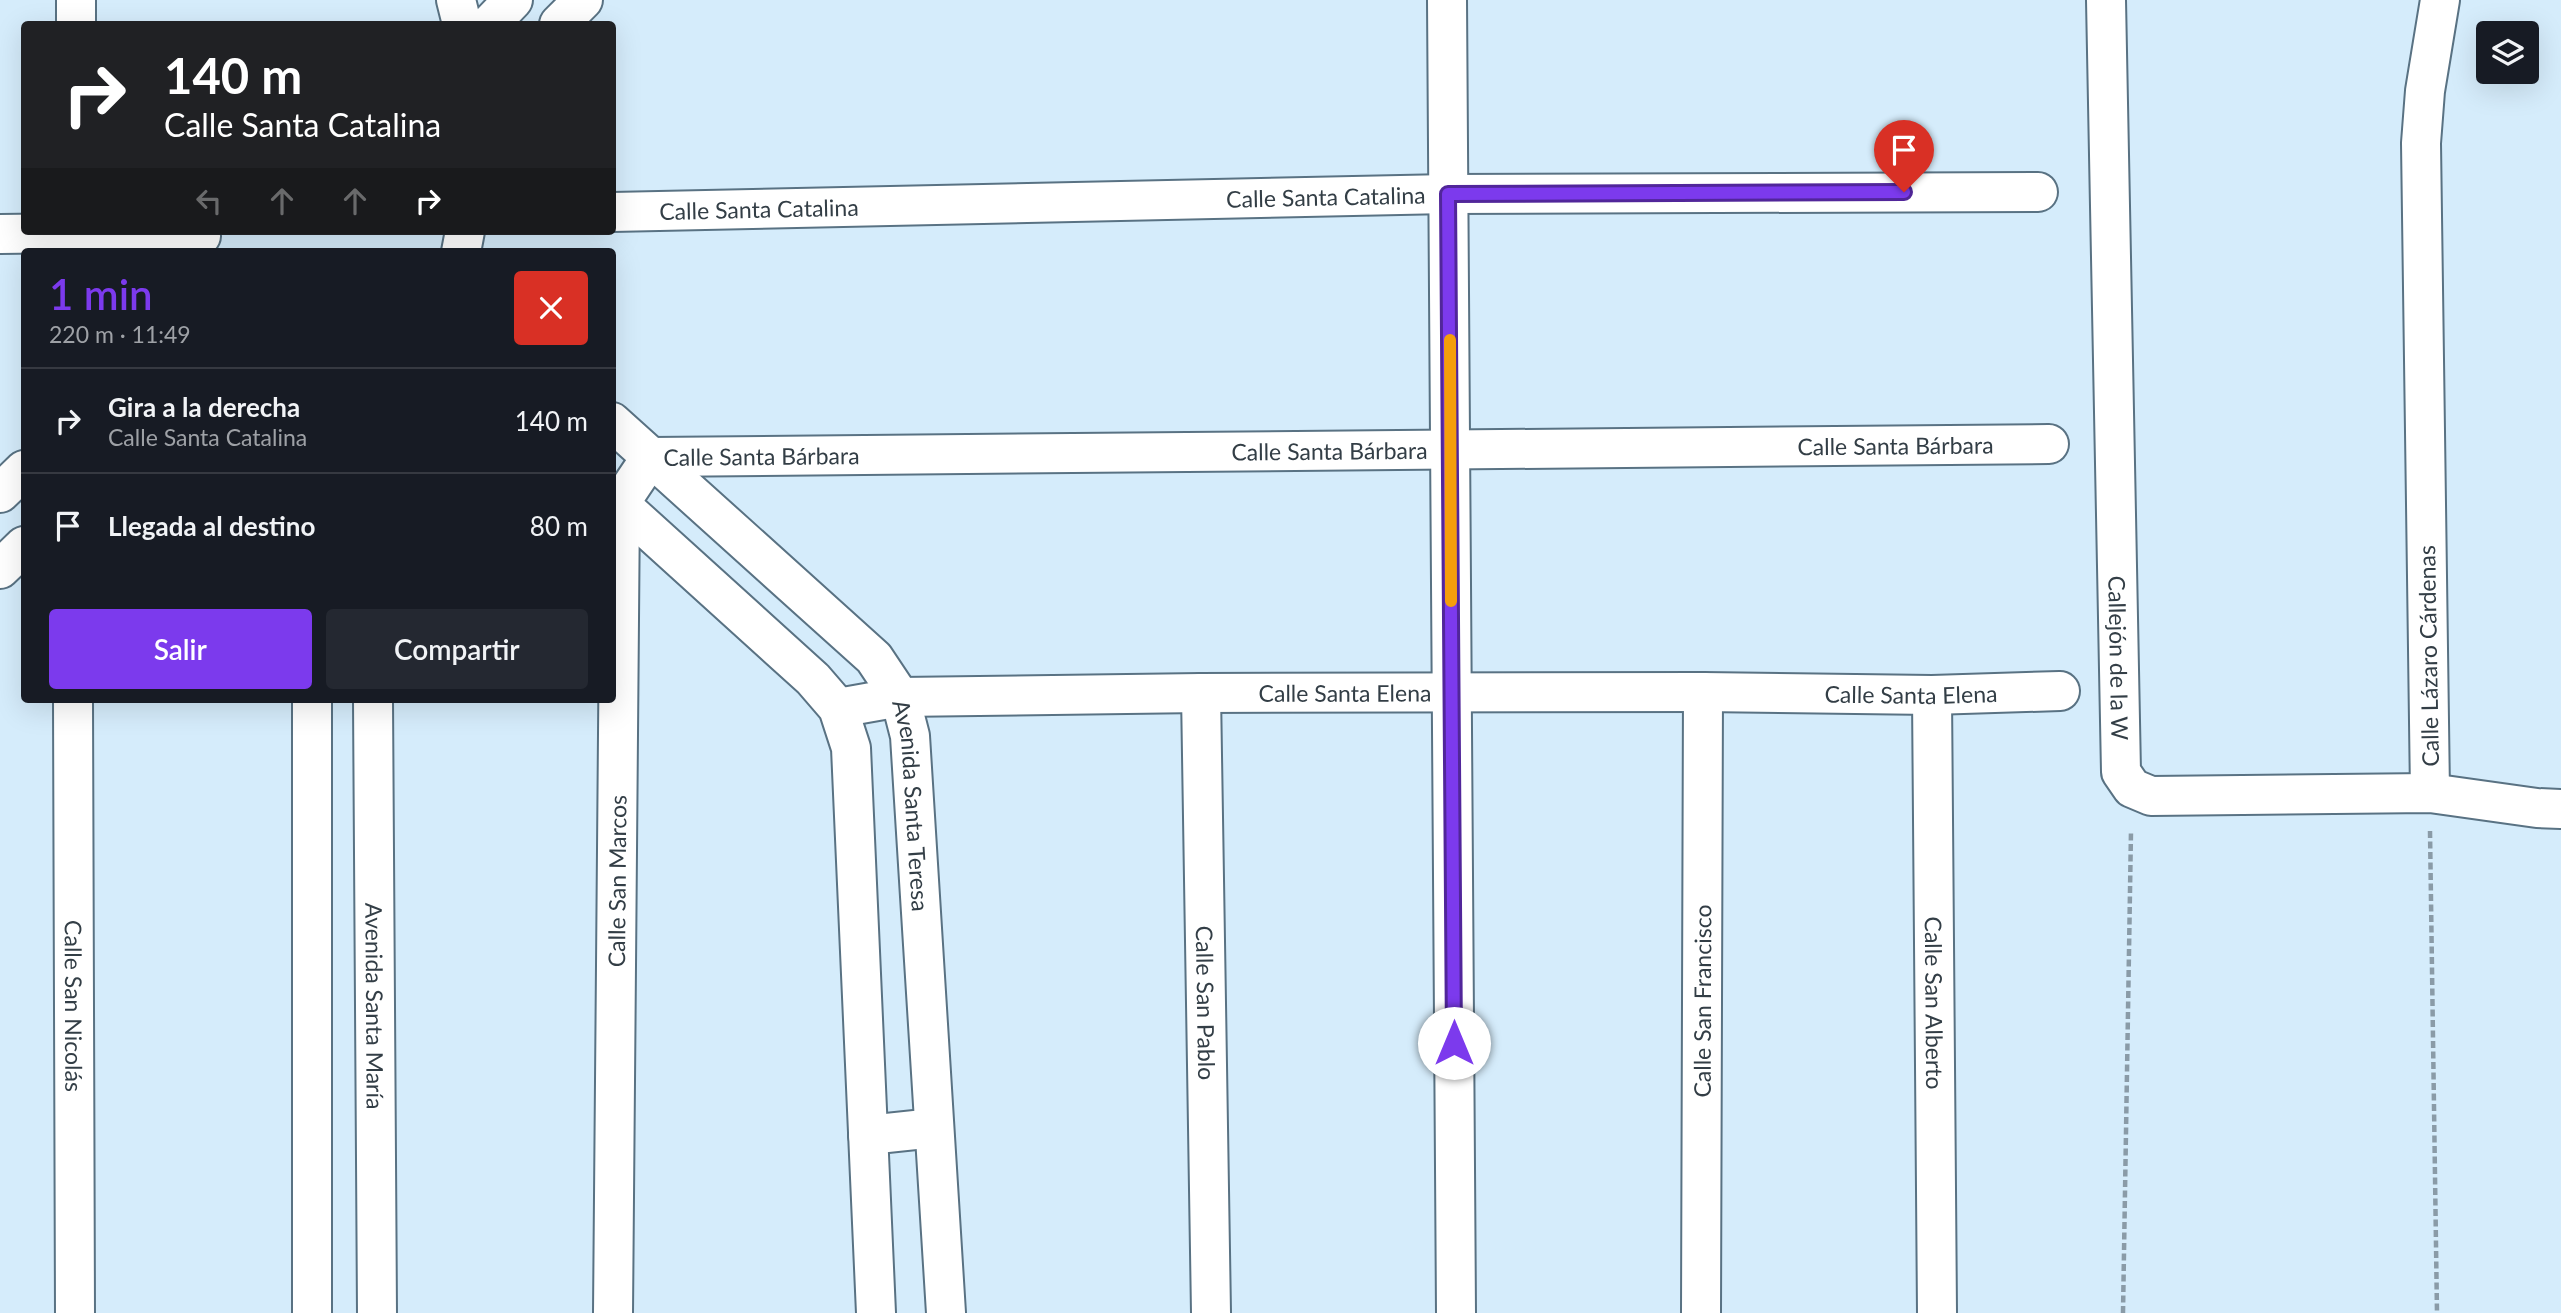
<!DOCTYPE html>
<html lang="es">
<head>
<meta charset="utf-8">
<style>
  :root { --surface:#171b24; --page:#242831; --text:#f1f3f6; --muted:#9ea1a6; --line:#363941; --accent:#7c3aed }
  body { margin:0; font-family:Lato,sans-serif; background:var(--page); color:var(--text); height:100vh; display:flex; flex-direction:column; font-size:26px; white-space:nowrap }
  * { box-sizing:border-box; margin:0 }
  p { font-size:23px; color:var(--muted) }
  .icon { flex:none; width:38px; height:38px; fill:none; stroke:currentColor; stroke-width:2; stroke-linecap:round; stroke-linejoin:round }
  .map { position:relative; flex:1; overflow:hidden }
  .drawer { position:absolute; left:21px; top:248px; width:595px; height:455px; display:flex; flex-direction:column; background:var(--surface); border-radius:7px; box-shadow:0 7px 28px #0002 }
  .drawer>* { flex:none }
  .banner { position:absolute; left:21px; top:21px; width:595px; height:214px; border-radius:7px; box-shadow:0 7px 28px #0002; background:#202124; color:#fff; overflow:hidden }
  .fabs { position:absolute; left:2476px; top:21px; display:grid; gap:14px }
  .fabs a { display:grid; place-items:center; width:63px; height:63px; border-radius:7px; background:var(--surface); box-shadow:0 7px 28px #0002; font-size:35px }
  .pin { position:absolute; display:grid; place-items:center; width:60px; height:60px; color:#fff; margin:-72px -30px; border-radius:50% 50% 50% 0; rotate:-45deg; box-shadow:0 0 7px #0007 }
  .pin .icon { rotate:45deg }
  .me { position:absolute; width:77px; margin:-38px; rotate:0deg; stroke-linejoin:round; filter:drop-shadow(0 0 5px #0008) }
  .turn { display:flex; align-items:center; gap:24px; height:147px; padding:0 28px; font-size:32px }
  .turn .icon { width:91px; height:91px; stroke-width:2.5 }
  .turn b { display:block; font-size:49px; line-height:60px }
  .lanes { display:flex; align-items:center; height:66px; padding:0 28px; background:#0003; justify-content:center; gap:35px; direction:ltr }
  .lanes .off { opacity:.35 }
  .round { display:grid; place-items:center; flex:none; width:74px; height:74px; border-radius:7px; background:var(--page) }
  .head { display:flex; align-items:center; justify-content:space-between; height:119px; padding:0 28px }
  h1 { font-size:42px; font-weight:600; line-height:52px; color:var(--accent) }
  .action { display:flex; gap:14px; margin-top:auto; padding:14px 28px }
  .action a { flex:1; height:80px; border-radius:7px; background:var(--accent); color:#fff; font-size:28px; font-weight:600; line-height:80px; text-align:center }
  .action a+a { background:var(--page); color:var(--text) }
  ul { padding:0; list-style:none }
  li { display:flex; align-items:center; gap:21px; height:105px; padding:0 28px; border-top:2px solid var(--line) }
  li div { flex:1 }
  li b { display:block; font-size:26px }
  li em { font-style:normal }
  .map>svg:first-child { display:block }
  .lines { fill:none; stroke-linecap:round; stroke-linejoin:round }
  .minor-casing { stroke:#597283; stroke-width:42 }
  .path { stroke:#8a9ba7; stroke-width:4.5; stroke-dasharray:7 3.5; stroke-linecap:butt }
  .minor { stroke:#fff; stroke-width:38 }
  .route-casing { stroke:#51269a; stroke-width:18 }
  .route { stroke:#7c3aed; stroke-width:12 }
  .slow { stroke:#f59e0b; stroke-width:12 }
  .labels { text-anchor:middle; dominant-baseline:central; stroke-width:5; stroke-linejoin:round; paint-order:stroke }
  .street-label { font-size:23px; fill:#333e46; stroke:#fff }
</style>
</head>
<body>
<div class="map">
<svg width="2561" height="1313" viewBox="0 0 2561 1313">
  <rect width="100%" height="100%" fill="#d5ecfb"/>
  <g class="lines">
    <defs>
      <g id="minor">
        <path d="M76,0V24"/>
        <path d="M456,0L462,24"/>
        <path d="M1447,0L1456,1313"/>
        <path id="s1" d="M2106,0L2121,772L2132,788L2151,796L2430,793L2537,808L2561,809"/>
        <path d="M490,24L513,0"/>
        <path d="M559,24L583,0"/>
        <path id="s2" d="M612,212L1448,194L2038,192"/>
        <path d="M0,234L76,233L201,236"/>
        <path d="M461,252L465,231"/>
        <path id="s3" d="M612,422L874,658L900,697L910,736L946,1313"/>
        <path d="M0,493L24,470"/>
        <path d="M612,497L813,679L838,708L851,748L876,1313"/>
        <path d="M0,569L24,546"/>
        <path id="s4" d="M1201,693L1211,1313"/>
        <path id="s5" d="M1932,695L1937,1313"/>
        <path id="s6" d="M73,700L75,1313"/>
        <path id="s7" d="M373,700L377,1313"/>
        <path id="s8" d="M838,708L900,697L1201,693L1703,692L1932,695L2060,691"/>
        <path d="M2430,793L2421,143L2425,91L2440,0"/>
        <path d="M868,1135L934,1128"/>
        <path d="M312,1313V700"/>
        <path id="s9" d="M613,1313L620,503L651,457L2049,444"/>
        <path id="s10" d="M1701,1313L1703,692"/>
      </g>
    </defs>
    <use href="#minor" class="minor-casing"/>
    <g class="path">
      <path d="M2430,831L2437,1313"/>
      <path d="M2123,1313L2131,831"/>
    </g>
    <use href="#minor" class="minor"/>
  </g>
  <g class="lines">
    <defs>
      <path id="route" d="M1454,1043L1448,194L1904,192"/>
    </defs>
    <use href="#route" class="route-casing"/>
    <use href="#route" class="route"/>
    <path class="slow" d="M1450,340L1451,601"/>
  </g>
  <g class="labels">
    <g class="street-label">
      <text stroke="none"><textPath href="#s2" startOffset="714">Calle Santa Catalina</textPath></text>
      <text stroke="none"><textPath href="#s2" startOffset="147">Calle Santa Catalina</textPath></text>
      <text stroke="none"><textPath href="#s9" startOffset="2110">Calle Santa Bárbara</textPath></text>
      <text stroke="none"><textPath href="#s9" startOffset="1544">Calle Santa Bárbara</textPath></text>
      <text stroke="none"><textPath href="#s9" startOffset="976">Calle Santa Bárbara</textPath></text>
      <text transform="translate(2428 656) rotate(-91)">Calle Lázaro Cárdenas</text>
      <text stroke="none"><textPath href="#s1" startOffset="658">Callejón de la W</textPath></text>
      <text stroke="none"><textPath href="#s8" startOffset="508">Calle Santa Elena</textPath></text>
      <text stroke="none"><textPath href="#s8" startOffset="1074">Calle Santa Elena</textPath></text>
      <text stroke="none"><textPath href="#s3" startOffset="509">Avenida Santa Teresa</textPath></text>
      <text stroke="none"><textPath href="#s9" startOffset="432">Calle San Marcos</textPath></text>
      <text stroke="none"><textPath href="#s10" startOffset="312">Calle San Francisco</textPath></text>
      <text stroke="none"><textPath href="#s4" startOffset="310">Calle San Pablo</textPath></text>
      <text stroke="none"><textPath href="#s5" startOffset="308">Calle San Alberto</textPath></text>
      <text stroke="none"><textPath href="#s6" startOffset="306">Calle San Nicolás</textPath></text>
      <text stroke="none"><textPath href="#s7" startOffset="306">Avenida Santa María</textPath></text>
    </g>
  </g>
</svg>
<div class="fabs">
<a><svg class="icon" aria-label="layers" viewBox="0 0 24 24"><path d="M12 4l9 5-9 5-9-5zM3 14l9 5 9-5"/></svg></a>
</div>
<div class="pin" style="left:1904px;top:192px;background:#d93025"><svg class="icon" aria-label="arrive" viewBox="0 0 24 24"><path d="M6 21V4h12l-3 4 3 4H6"/></svg></div>
<svg class="me" style="left:1454px;top:1043px" viewBox="-20 -20 40 40"><circle r="19" fill="#fff"/><path d="M0-13L10 11 0 6-10 11z" fill="#7c3aed"/></svg>
<div class="banner">
<div class="turn"><svg class="icon" aria-label="right" viewBox="0 0 24 24"><path d="M7 20v-9h11M14 6l5 5-5 5"/></svg><div><b>140 m</b>Calle Santa Catalina</div></div>
<div class="lanes"><svg class="icon off" aria-label="left" viewBox="0 0 24 24"><path d="M17 20v-9H6M10 6l-5 5 5 5"/></svg><svg class="icon off" aria-label="ahead" viewBox="0 0 24 24"><path d="M12 20V5M6 11l6-6 6 6"/></svg><svg class="icon off" aria-label="ahead" viewBox="0 0 24 24"><path d="M12 20V5M6 11l6-6 6 6"/></svg><svg class="icon" aria-label="right" viewBox="0 0 24 24"><path d="M7 20v-9h11M14 6l5 5-5 5"/></svg></div>
</div>
<section class="drawer">
<div class="head"><div><h1>1 min</h1><p>220 m · 11:49</p></div><a class="round" style="background:#d93025;color:#fff"><svg class="icon" aria-label="close" viewBox="0 0 24 24"><path d="M6 6l12 12M18 6L6 18"/></svg></a></div>
<ul>
<li><svg class="icon" aria-label="right" viewBox="0 0 24 24"><path d="M7 20v-9h11M14 6l5 5-5 5"/></svg><div><b>Gira a la derecha</b><p>Calle Santa Catalina</p></div><em>140 m</em></li>
<li><svg class="icon" aria-label="arrive" viewBox="0 0 24 24"><path d="M6 21V4h12l-3 4 3 4H6"/></svg><div><b>Llegada al destino</b></div><em>80 m</em></li>
</ul>
<div class="action"><a>Salir</a><a>Compartir</a></div>
</section>
</div>
</body>
</html>
